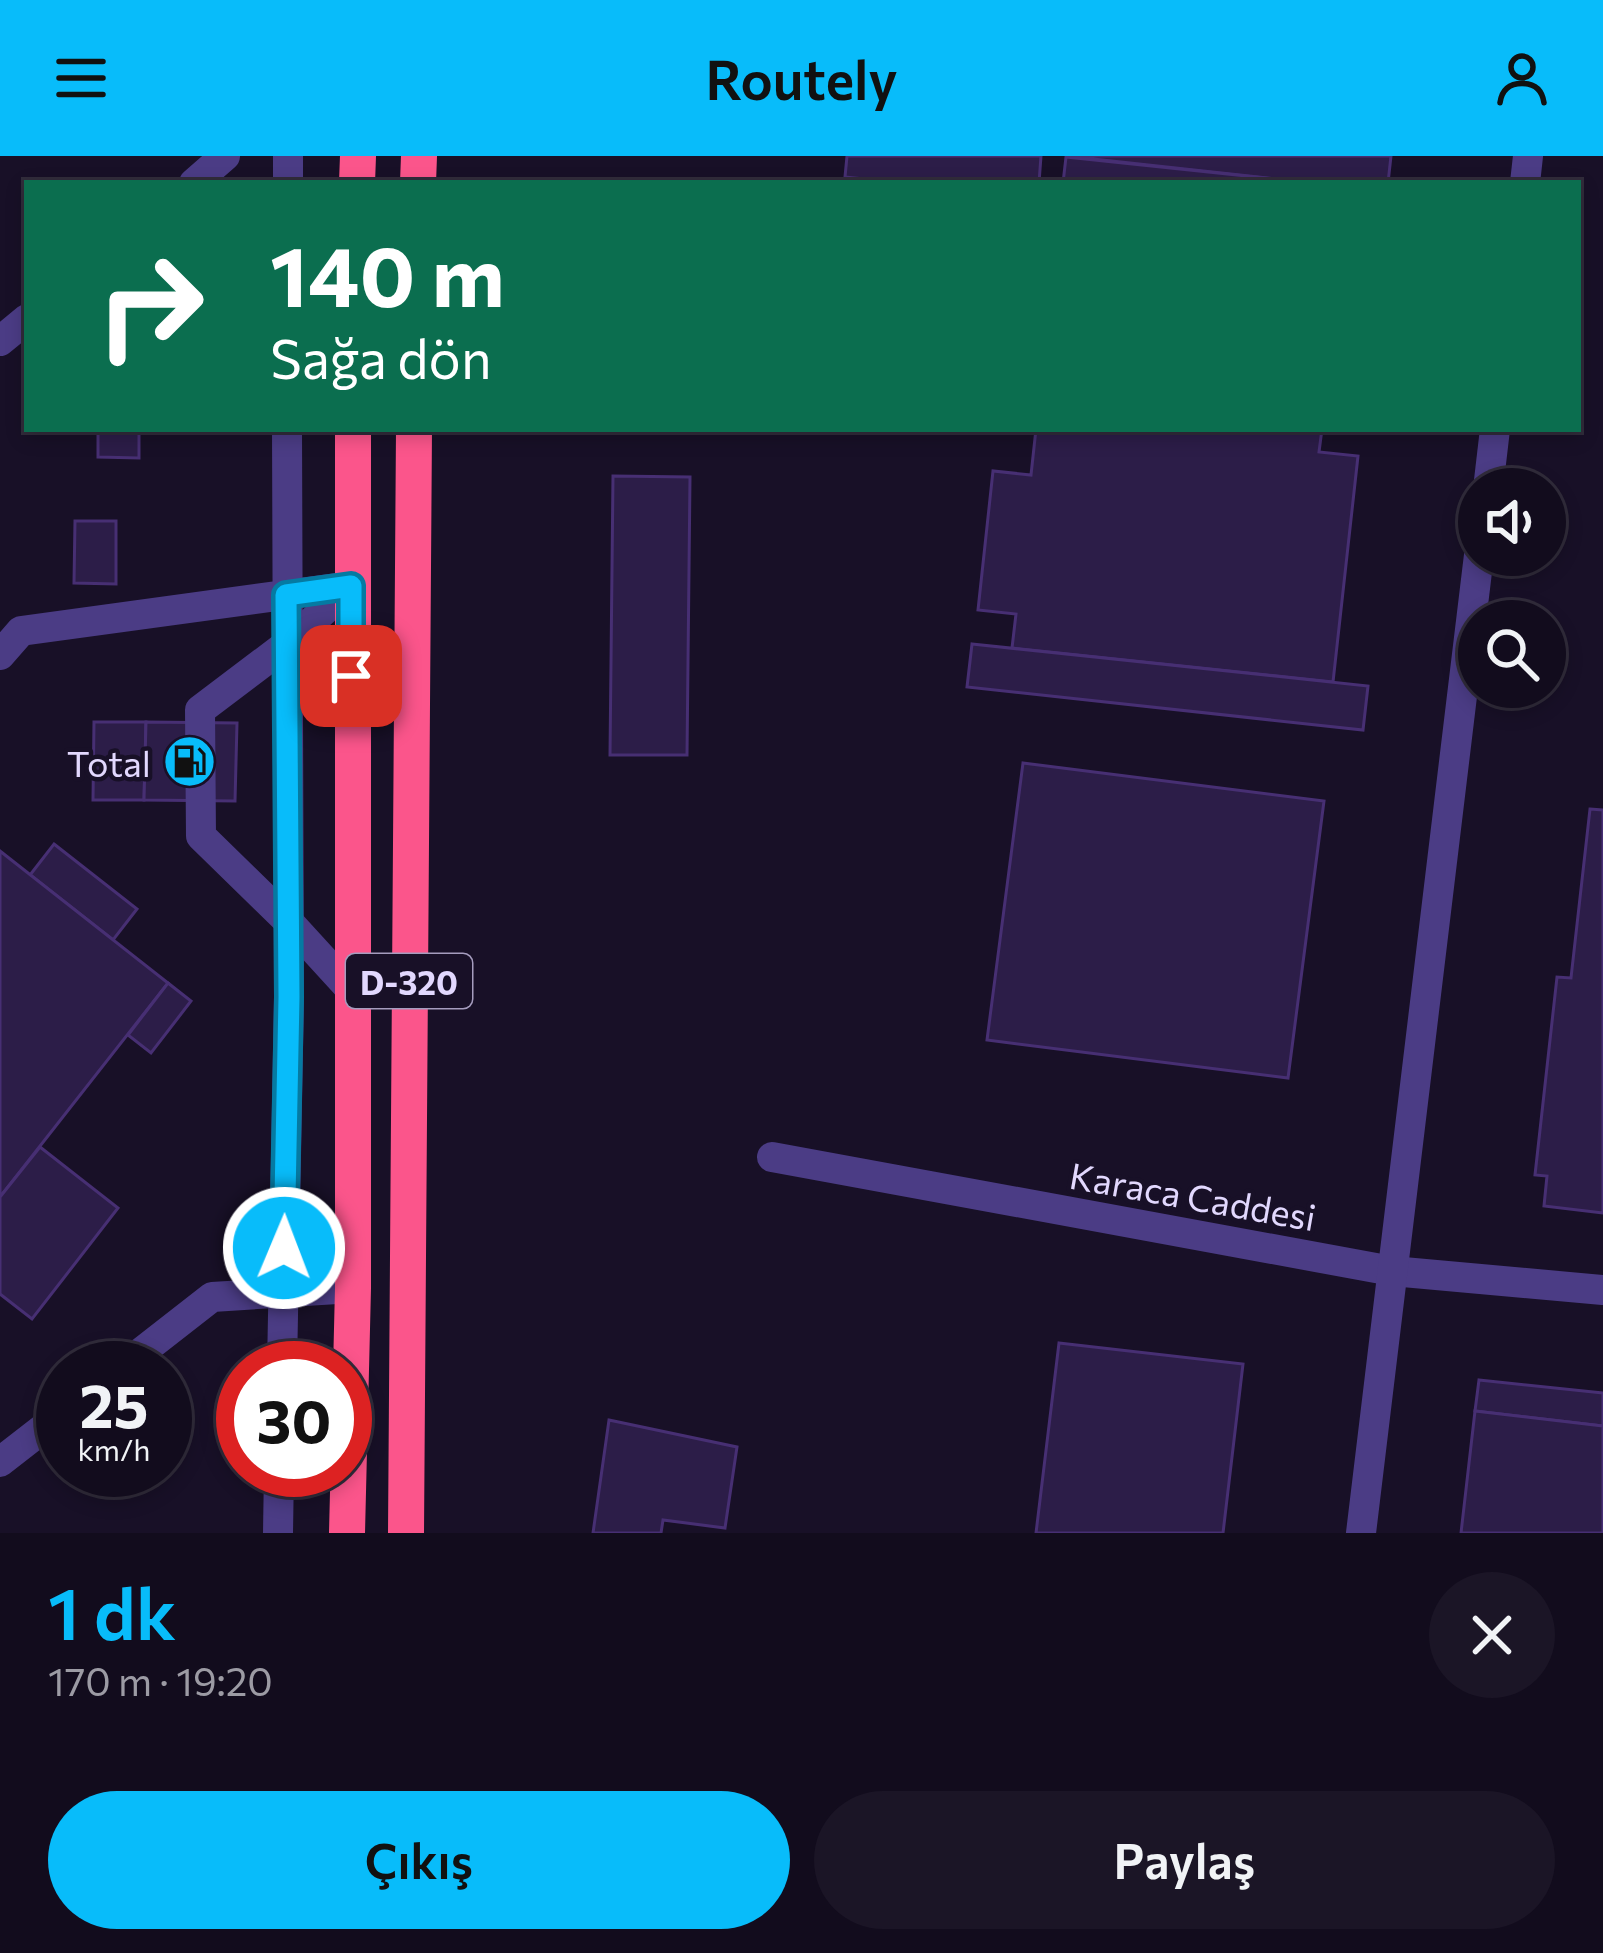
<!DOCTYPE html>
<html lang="tr">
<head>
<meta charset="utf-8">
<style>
  :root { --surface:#120c1d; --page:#1b1526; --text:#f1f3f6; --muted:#9c9ba4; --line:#312c3b; --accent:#08bcfa }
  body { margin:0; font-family:Commissioner,sans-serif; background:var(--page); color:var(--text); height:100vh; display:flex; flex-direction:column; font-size:45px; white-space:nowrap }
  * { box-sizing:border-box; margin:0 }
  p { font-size:39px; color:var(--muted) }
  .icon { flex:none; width:66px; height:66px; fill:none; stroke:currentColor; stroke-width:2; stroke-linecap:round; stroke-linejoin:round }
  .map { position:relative; height:1377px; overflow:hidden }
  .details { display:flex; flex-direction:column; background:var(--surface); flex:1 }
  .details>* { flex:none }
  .hud { position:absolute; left:24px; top:24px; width:1557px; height:252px; border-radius:0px; box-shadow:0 6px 18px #0003,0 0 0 3px var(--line); background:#0b6e4f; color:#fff; overflow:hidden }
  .controls { position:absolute; left:1458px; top:312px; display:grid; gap:24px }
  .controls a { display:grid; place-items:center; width:108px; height:108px; border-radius:50%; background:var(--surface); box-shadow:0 6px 18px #0003,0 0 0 3px var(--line); font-size:60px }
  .speed { position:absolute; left:36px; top:1185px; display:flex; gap:24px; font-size:60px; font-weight:700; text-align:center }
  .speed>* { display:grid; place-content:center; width:156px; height:156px; border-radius:50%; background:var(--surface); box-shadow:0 6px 18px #0003,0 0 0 3px var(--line); line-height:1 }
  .speed small { font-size:30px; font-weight:400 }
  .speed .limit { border:18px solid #d22; background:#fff; color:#111 }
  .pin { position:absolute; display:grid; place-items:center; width:102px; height:102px; color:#fff; margin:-51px; border-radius:24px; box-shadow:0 6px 18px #0006 }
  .me { position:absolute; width:132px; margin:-66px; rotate:1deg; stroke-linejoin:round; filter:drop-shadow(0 0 9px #0008) }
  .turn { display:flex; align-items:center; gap:42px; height:252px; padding:0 48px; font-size:54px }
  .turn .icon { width:156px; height:156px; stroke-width:2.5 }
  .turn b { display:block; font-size:84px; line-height:102px }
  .round { display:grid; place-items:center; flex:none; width:126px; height:126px; border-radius:63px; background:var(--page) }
  .overview { display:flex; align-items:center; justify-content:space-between; height:204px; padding:0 48px }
  h1 { font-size:72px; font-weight:600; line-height:90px; color:var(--accent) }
  .primary-button { display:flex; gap:24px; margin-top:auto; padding:24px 48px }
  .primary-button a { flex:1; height:138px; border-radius:72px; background:var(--accent); color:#111; font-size:48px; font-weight:600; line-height:138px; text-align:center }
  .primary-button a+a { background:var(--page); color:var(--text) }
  header { display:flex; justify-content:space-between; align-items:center; height:156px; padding:0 48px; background:var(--accent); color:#111; font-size:54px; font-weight:600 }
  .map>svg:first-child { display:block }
  .building { fill:#2c1d48; stroke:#472f73; stroke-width:3 }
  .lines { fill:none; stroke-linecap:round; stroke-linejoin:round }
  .minor { stroke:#4b3c85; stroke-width:30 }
  .highway { stroke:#fb558b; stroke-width:36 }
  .route-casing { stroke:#057aa2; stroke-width:30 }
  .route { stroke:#08bcfa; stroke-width:21 }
  .labels { text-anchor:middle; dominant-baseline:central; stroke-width:9; stroke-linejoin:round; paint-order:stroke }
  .shield { fill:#181027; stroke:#a59cbe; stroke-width:3 }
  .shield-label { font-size:33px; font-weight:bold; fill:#e2d8fe }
  .poi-label { font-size:36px; fill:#e2d8fe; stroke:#181027; text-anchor:end }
  .street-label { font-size:36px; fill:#e2d8fe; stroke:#181027 }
</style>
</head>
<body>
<header><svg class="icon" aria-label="menu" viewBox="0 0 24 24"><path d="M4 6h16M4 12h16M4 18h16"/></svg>Routely<svg class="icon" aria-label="person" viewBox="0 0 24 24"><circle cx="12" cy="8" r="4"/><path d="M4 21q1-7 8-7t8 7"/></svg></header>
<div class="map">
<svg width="1603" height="1377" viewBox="0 0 1603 1377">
  <rect width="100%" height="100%" fill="#181027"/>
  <g class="building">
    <path d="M847,0H1041L1039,27H903L845,21Z"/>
    <path d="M1066,0H1391L1388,27H1312Z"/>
    <path d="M1066,1L1312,27H1063Z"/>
    <path d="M98,273H139V302L98,301Z"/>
    <path d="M1036,273H1322L1319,296L1358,300L1333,526L1012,492L1016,458L978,454L993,315L1031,319Z"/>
    <path d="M613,320L690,321L687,599H610Z"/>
    <path d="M75,365H116V428L74,427Z"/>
    <path d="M972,488L1368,530L1363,574L967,531Z"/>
    <path d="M94,566H146L144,644H93Z"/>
    <path d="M146,566L237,567L235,645L144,644Z"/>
    <path d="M1023,607L1324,645L1288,922L987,884Z"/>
    <path d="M1590,653L1603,654V1057L1544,1050L1547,1020L1535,1019L1557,821L1571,822Z"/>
    <path d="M54,688L137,753L113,784L30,719Z"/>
    <path d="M0,695L168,827L0,1041Z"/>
    <path d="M168,827L191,845L151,897L128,879Z"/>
    <path d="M40,991L118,1052L32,1163L0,1138V1041Z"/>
    <path d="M1059,1187L1243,1208L1223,1377H1036Z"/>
    <path d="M1479,1224L1603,1237V1270L1475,1255Z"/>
    <path d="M1475,1255L1603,1270V1377H1461Z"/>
    <path d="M609,1264L737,1291L725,1372L663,1364L661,1377H593Z"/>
  </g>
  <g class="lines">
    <g class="minor">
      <path d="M194,27L225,0"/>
      <path d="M288,27V0"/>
      <path d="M1525,27L1528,0"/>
      <path d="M0,185L27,163"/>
      <path d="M1488,333L1495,273"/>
      <path d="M351,430L286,489L200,554L201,680L288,765L352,835"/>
      <path d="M0,499L21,475L351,430"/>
      <path d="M772,1001L1392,1115L1603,1134"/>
      <path d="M121,1212L212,1141L353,1132"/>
      <path d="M282,1212L289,841L287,273"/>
      <path d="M0,1306L63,1257"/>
      <path d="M278,1377L279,1314"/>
      <path d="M1361,1377L1479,399"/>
    </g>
    <g class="highway">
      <path d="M357,27L358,0"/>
      <path d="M418,27L419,0"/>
      <path d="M347,1377L353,1132V273"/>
      <path d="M406,1377L414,273"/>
    </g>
  </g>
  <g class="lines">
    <defs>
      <path id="route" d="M284,1092L289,841L286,439L351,430V520"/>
    </defs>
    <use href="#route" class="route-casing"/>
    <use href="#route" class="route"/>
  </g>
  <defs>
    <symbol id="fuel-disc" viewBox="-11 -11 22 22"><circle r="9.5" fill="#08bcfa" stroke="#181027"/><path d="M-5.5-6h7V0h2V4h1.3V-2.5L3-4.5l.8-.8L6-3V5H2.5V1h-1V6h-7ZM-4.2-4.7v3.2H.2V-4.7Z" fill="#111"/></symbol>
  </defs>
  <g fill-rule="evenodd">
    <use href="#fuel-disc" x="160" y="576" width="59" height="59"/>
  </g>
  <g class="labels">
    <rect class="shield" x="346" y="798" width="126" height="54" rx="9"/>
    <g class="shield-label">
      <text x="409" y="825">D-320</text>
    </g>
    <g class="poi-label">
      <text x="151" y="606">Total</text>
    </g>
    <g class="street-label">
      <text transform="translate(1193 1039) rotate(10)">Karaca Caddesi</text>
    </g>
  </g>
</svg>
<div class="controls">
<a><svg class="icon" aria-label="sound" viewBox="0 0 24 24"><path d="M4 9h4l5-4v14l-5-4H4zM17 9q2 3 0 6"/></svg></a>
<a><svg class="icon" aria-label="search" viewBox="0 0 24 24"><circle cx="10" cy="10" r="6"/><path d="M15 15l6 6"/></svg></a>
</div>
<div class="speed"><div>25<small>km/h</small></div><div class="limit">30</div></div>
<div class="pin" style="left:351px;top:520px;background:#d93025"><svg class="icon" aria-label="arrive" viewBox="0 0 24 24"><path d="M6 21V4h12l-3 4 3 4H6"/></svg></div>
<svg class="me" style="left:284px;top:1092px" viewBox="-20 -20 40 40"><circle r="17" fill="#08bcfa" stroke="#fff" stroke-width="3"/><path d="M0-11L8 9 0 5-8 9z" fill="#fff"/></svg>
<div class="hud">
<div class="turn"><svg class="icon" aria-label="right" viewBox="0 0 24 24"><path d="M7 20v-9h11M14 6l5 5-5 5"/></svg><div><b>140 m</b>Sağa dön</div></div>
</div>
</div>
<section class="details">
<div class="overview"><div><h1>1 dk</h1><p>170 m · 19:20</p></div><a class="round"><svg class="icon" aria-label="close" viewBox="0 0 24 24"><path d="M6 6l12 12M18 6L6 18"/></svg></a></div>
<div class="primary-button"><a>Çıkış</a><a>Paylaş</a></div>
</section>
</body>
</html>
